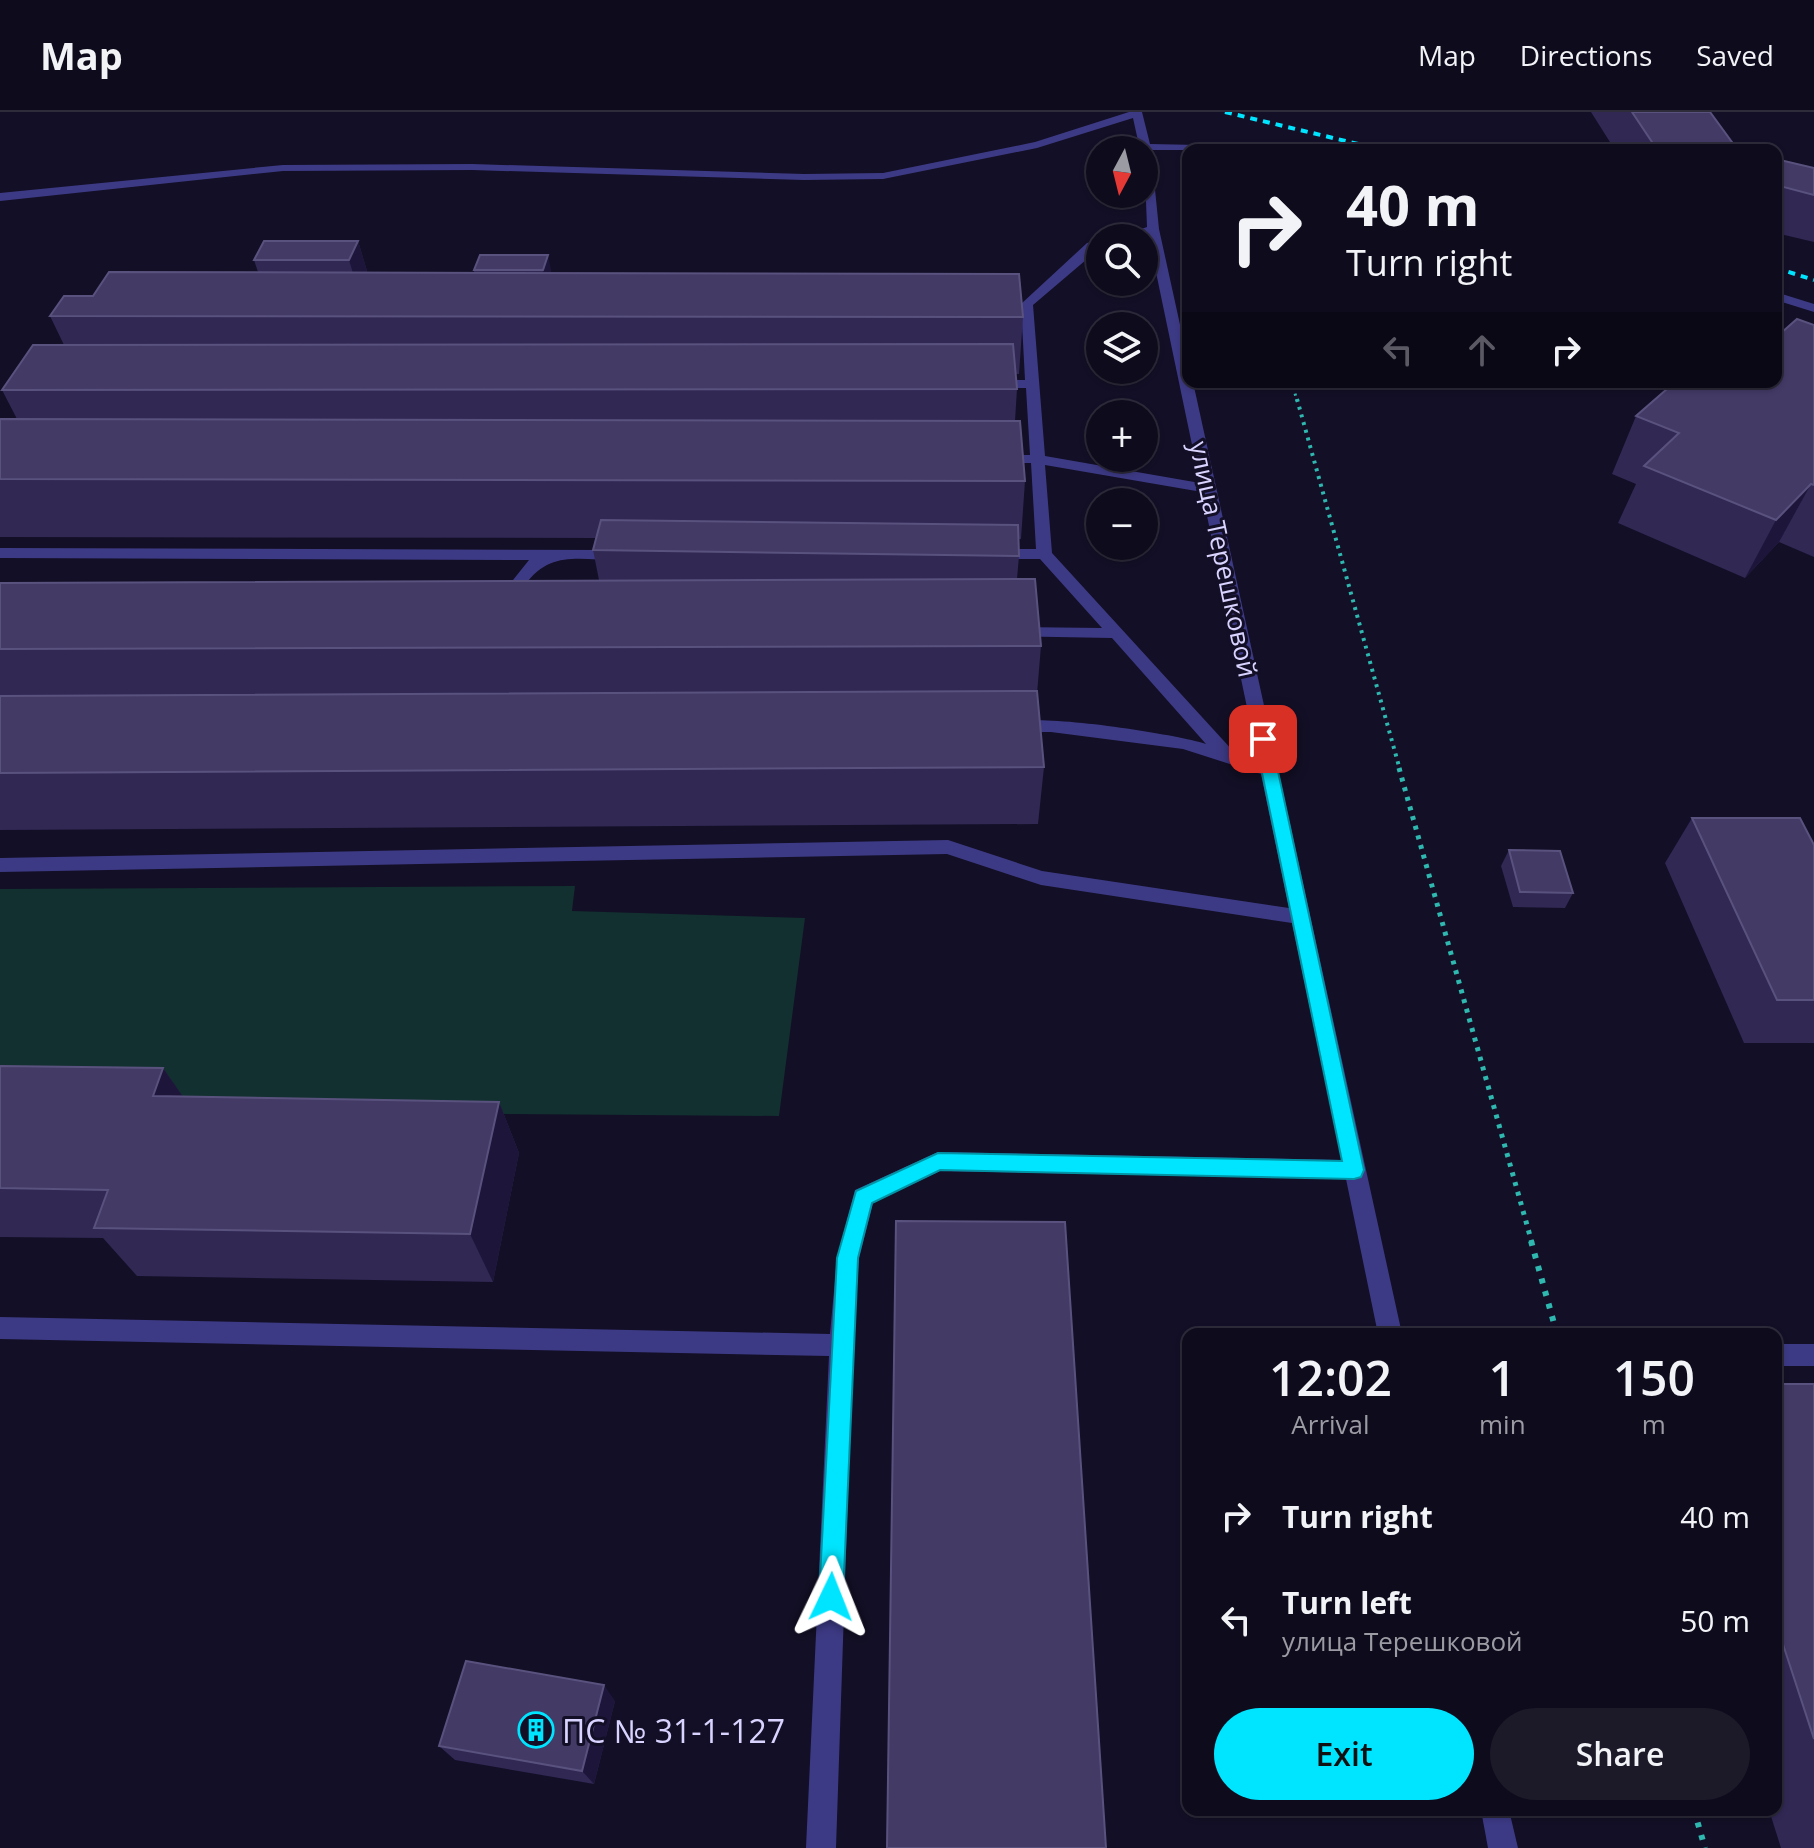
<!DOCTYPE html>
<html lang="en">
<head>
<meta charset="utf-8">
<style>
  :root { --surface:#0e0b1c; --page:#1c1929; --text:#f1f3f6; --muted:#9b9ba3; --line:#2e2b3b; --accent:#00e5ff }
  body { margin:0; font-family:"Open Sans",sans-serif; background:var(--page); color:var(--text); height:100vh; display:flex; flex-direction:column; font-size:30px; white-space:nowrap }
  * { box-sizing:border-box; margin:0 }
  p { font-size:26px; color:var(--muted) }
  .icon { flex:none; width:44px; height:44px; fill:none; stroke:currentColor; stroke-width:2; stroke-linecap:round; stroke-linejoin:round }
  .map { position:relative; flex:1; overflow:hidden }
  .details { position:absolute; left:1182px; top:1216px; width:600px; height:488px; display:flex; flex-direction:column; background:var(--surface); border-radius:16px; box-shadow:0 2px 6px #0004,0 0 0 2px var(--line) }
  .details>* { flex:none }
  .guide { position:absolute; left:1182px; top:32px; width:600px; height:244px; border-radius:16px; box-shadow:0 2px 6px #0004,0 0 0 2px var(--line); background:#0e0b1c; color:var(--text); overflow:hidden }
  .needle { width:52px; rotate:187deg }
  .buttons { position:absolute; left:1086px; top:24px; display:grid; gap:16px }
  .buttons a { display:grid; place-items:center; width:72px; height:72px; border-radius:50%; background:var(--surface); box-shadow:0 2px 6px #0004,0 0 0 2px var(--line); font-size:40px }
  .pin { position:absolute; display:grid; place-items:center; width:68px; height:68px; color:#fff; margin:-34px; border-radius:16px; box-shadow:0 4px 12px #0006 }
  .me { position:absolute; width:88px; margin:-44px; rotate:2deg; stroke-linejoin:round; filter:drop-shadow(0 0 6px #0008) }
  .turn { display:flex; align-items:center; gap:28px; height:168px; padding:0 32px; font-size:36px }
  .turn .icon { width:104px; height:104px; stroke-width:2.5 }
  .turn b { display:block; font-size:56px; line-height:68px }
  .lanes { display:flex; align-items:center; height:76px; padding:0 32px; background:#0003; justify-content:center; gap:40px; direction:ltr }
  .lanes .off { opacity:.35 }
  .eta { display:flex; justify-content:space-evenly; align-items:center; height:136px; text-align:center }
  .eta b { font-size:48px; font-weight:600; line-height:56px }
  .cta { display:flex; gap:16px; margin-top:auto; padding:16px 32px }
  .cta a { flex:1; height:92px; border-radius:48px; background:var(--accent); color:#111; font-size:32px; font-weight:600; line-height:92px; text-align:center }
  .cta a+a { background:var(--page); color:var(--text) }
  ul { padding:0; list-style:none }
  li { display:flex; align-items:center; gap:24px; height:104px; padding:0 32px }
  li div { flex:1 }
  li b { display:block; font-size:30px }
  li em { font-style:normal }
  header { display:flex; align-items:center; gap:48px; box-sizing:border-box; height:112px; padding:0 40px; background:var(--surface); border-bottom:2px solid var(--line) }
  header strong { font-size:38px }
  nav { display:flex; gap:44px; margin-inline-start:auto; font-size:28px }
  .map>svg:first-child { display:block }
  .green { fill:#12302f }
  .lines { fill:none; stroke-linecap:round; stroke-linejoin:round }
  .path-far3 { stroke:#2fb8b0; stroke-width:3; stroke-dasharray:2 4; stroke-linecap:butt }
  .path-far2 { stroke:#2fb8b0; stroke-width:4; stroke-dasharray:3 5; stroke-linecap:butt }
  .path-far1 { stroke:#2fb8b0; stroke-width:5; stroke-dasharray:4 6; stroke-linecap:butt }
  .path { stroke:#2fb8b0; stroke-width:6; stroke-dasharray:5 8; stroke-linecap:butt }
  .minor { fill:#3d3a85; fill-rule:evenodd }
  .rail { stroke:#00e5ff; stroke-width:4; stroke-dasharray:7 6; stroke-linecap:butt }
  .wall { fill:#312854 }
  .shaded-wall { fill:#1d163a }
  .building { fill:#433a66; stroke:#5a527e; stroke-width:2 }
  .route { fill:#00e5ff; stroke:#0095a6; stroke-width:2 }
  .labels { text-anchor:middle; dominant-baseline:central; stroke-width:6; stroke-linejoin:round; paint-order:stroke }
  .street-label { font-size:26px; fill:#d9d4ff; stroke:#130f26 }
  .near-poi-label { font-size:32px; fill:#d9d4ff; stroke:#130f26; text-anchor:start }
</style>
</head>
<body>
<header>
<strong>Map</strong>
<nav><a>Map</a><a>Directions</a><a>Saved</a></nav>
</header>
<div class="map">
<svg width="1814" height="1736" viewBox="0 0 1814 1736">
  <rect width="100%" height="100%" fill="#130f26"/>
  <path class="green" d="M575,774L572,799L805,806L779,1004L238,1000L0,988V777Z"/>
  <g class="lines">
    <path class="path-far3" d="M1292,270L1297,289"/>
    <path class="path-far2" d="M1297,287L1400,658"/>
    <path class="path-far1" d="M1399,656L1532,1131"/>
    <g class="path">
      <path d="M1531,1129L1557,1222"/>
      <path d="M1694,1698L1705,1736"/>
    </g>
    <g class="minor">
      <path d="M1129,0H1142L1150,32L1295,35L1301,38H1151L1159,117L1188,249V270H1193L1402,1222H1378L1346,1067L940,1059L873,1091L859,1146L853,1233L836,1736H806L829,1244L0,1227V1205L830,1222L837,1146L855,1078L938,1040L1342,1048L1292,811L1041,773L947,742L0,760V746L948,728L1042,759L1289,796L1261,662L1183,637L1051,620H1015L1006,614C1020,597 1180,623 1206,632L1112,526L1007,524L1005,520L1013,515L1102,516L1040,447H994L986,442L994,437H1036L1031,351H999L992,347L999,343H1030L1026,276H993L986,272L993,268H1025L1021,192L1087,131L1100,128V136L1033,193L1045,344L1200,371L1148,122L1115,126L1147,115L1144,38H1140L1133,6L1037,36L883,67L804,68L472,58L283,59L0,89V81L283,53L472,52L804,62L883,61L1035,30ZM1045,353L1202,380L1258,648L1234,640L1052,441Z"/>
      <path d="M1776,180L1814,192V200L1776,188Z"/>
      <path d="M0,436L618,438L626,443L618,448C579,448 550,438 525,473L535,493L527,498L521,497L509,473L529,448L0,446Z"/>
      <rect x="1776" y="1232" width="38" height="22"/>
      <path d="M1481,1698H1509L1518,1736H1488Z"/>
    </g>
    <g class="rail">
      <path d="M1225,0L1383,38"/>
      <path d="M1776,156L1814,168"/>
    </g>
  </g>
  <g class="wall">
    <path d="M1591,0H1710L1737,37L1740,38H1615Z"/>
    <path d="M1776,47L1814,56V130L1776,121Z"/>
    <path d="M358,129L367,159L366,161H474V158H551L550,161L1023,205L1019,262H1016L1017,277L1015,309L1025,369L1021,427H1018L1019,444L1017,467L1041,534L1037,582L1044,655L1038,712L0,718V471L599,468L593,438L596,426L0,425V307H17L2,278L64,233L50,204L93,184L258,160L254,148Z"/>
    <path d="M1814,213V445L1779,430L1745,466L1618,411L1636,372L1612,362L1636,304L1781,221Z"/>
    <path d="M1692,706L1814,733V931H1744L1665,751Z"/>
    <path d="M1509,738L1573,781L1565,796L1513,795L1501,754Z"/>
    <path d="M0,954L163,956L183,985L499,990L519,1041L493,1170L137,1164L103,1126L0,1125Z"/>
    <path d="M1776,1272H1814V1736H1781L1769,1698H1776Z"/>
    <path d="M615,1589L594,1672L455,1648L439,1634Z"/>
  </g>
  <g class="shaded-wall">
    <path d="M358,129L367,159L358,178L349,148Z"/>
    <path d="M548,143L551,158L546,174L543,158Z"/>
    <path d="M1811,372L1779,430L1745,466L1776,408Z"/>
    <path d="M163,956L200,1009L153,984Z"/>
    <path d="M499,990L519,1041L493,1170L470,1122Z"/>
    <path d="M604,1573L615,1589L594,1672L582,1659Z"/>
  </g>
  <g class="building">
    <path d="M1632,0H1710L1737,37L1656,36Z"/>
    <path d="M1776,47L1814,56V83L1776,73Z"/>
    <path d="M264,129H358L349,148H254Z"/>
    <path d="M480,143H548L543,158H474Z"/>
    <path d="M109,160L1019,162L1023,205L50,204L64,184H93Z"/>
    <path d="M1797,207L1814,213V373L1811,372L1776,408L1644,354L1679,321L1636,304L1675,270H1776V219L1781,221Z"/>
    <path d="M1013,232L1017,277L2,278L33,233Z"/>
    <path d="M0,307L1020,309L1025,369L0,367Z"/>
    <path d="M601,408L1018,413L1019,444L593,438Z"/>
    <path d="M1035,467L1041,534L0,537V471Z"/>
    <path d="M1037,579L1044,655L0,661V584Z"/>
    <path d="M1692,706H1800L1814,733V888H1777Z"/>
    <path d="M1509,738L1560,739L1573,781L1520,780Z"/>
    <path d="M0,954L163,956L153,984L499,990L470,1122L94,1116L108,1078L0,1076Z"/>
    <path d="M896,1109L1065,1110L1106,1736H887Z"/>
    <path d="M1776,1272H1814V1627L1776,1511Z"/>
    <path d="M466,1549L604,1573L582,1659L439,1634Z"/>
  </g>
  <path class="route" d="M1263,621L1271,627L1364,1058L1361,1065L1354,1067L940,1058L872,1091L858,1146L843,1485L840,1493L831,1497L822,1493L819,1485L837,1146L856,1079L938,1041L1342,1049L1255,627Z"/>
  <defs>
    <symbol id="building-ring" viewBox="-11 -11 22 22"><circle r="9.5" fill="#130f26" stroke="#00e5ff" stroke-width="1.5"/><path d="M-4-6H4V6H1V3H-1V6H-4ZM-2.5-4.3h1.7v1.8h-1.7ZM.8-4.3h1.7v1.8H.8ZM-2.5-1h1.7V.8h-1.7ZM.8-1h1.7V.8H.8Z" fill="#00e5ff"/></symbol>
  </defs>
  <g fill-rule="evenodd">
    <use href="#building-ring" x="516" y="1598" width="40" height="40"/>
  </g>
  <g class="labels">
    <g class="street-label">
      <text transform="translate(1224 447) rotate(78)">улица Терешковой</text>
    </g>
    <g class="near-poi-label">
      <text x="562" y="1618">ПС № 31-1-127</text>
    </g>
  </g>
</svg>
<div class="buttons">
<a><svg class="needle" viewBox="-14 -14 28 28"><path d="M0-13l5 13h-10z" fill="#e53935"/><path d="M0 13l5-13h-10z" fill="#9b9ba3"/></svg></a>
<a><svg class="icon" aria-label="search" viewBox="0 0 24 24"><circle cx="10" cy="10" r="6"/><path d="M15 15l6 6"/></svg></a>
<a><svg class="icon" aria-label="layers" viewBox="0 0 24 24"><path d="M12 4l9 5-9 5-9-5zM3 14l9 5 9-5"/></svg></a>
<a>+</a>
<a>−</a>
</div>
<div class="pin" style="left:1263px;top:627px;background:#d93025"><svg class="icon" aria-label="arrive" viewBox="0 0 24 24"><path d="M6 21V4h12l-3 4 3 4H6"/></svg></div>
<svg class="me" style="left:831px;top:1485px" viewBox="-20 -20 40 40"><path d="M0-17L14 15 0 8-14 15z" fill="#00e5ff" stroke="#fff" stroke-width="4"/></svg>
<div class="guide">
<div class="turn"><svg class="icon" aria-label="right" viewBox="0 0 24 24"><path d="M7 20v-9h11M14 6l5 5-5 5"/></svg><div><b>40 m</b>Turn right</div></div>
<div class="lanes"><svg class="icon off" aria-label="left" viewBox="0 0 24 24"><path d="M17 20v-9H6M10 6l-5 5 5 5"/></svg><svg class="icon off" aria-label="ahead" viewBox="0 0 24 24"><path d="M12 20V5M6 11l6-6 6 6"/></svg><svg class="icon" aria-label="right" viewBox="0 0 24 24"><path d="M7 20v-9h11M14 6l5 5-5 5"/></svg></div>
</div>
<section class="details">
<div class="eta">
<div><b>12:02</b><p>Arrival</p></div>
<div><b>1</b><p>min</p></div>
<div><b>150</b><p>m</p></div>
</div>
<ul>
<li><svg class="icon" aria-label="right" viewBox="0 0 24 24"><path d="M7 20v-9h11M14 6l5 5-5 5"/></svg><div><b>Turn right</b></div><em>40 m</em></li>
<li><svg class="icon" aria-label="left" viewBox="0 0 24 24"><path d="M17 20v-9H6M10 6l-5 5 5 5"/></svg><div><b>Turn left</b><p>улица Терешковой</p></div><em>50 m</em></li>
</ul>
<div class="cta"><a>Exit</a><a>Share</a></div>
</section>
</div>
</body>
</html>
